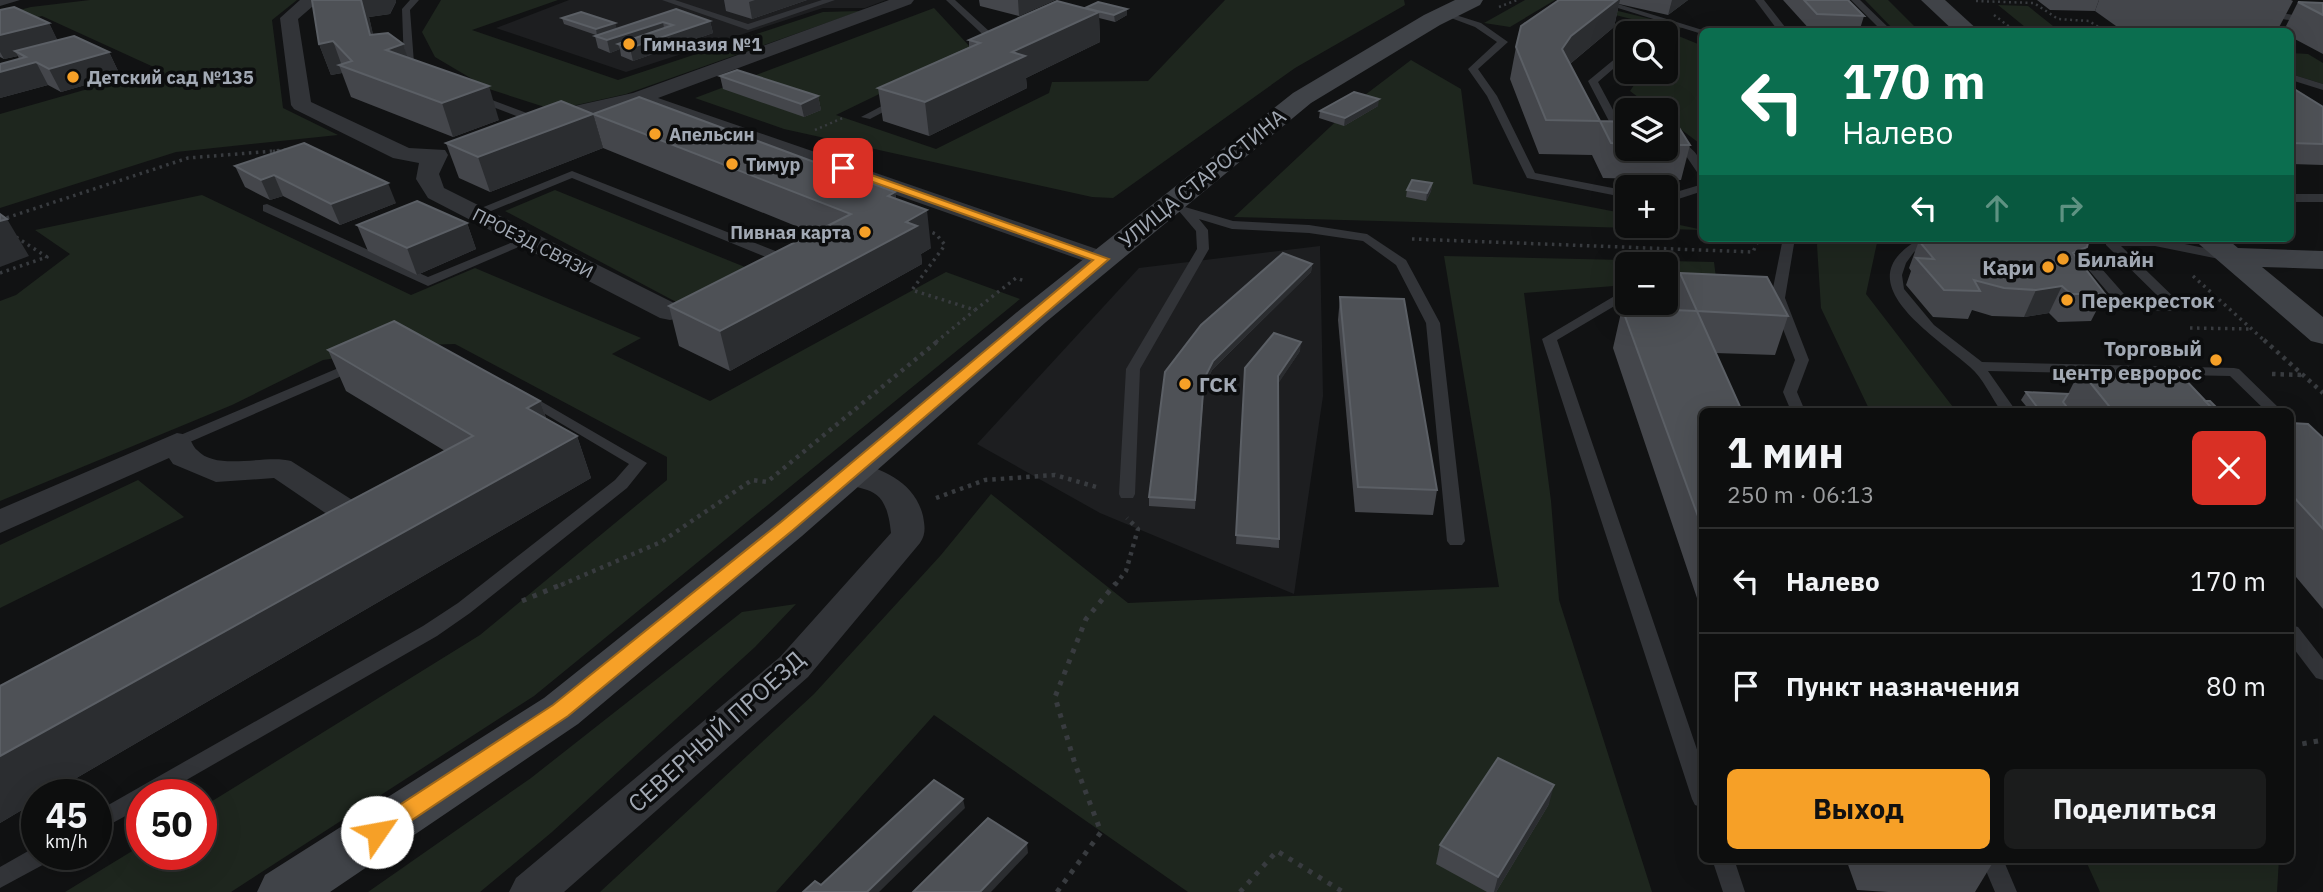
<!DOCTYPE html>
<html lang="ru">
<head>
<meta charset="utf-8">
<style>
  :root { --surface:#0d0e0e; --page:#1b1c1c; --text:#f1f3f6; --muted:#9a9c9e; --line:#2d2e2e; --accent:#f6a027 }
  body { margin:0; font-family:"IBM Plex Sans",sans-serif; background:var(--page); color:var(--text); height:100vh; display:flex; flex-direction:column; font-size:26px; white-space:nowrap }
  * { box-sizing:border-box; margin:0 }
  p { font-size:23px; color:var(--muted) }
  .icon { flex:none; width:38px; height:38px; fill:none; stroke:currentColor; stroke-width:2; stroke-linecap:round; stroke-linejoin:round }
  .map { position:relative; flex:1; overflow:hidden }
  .details { position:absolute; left:1699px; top:408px; width:595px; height:455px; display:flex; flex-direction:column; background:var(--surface); border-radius:10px; box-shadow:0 7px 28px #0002,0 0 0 2px var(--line) }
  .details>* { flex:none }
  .hud { position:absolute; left:1699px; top:28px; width:595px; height:214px; border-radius:10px; box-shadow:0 7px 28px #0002,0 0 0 2px var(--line); background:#0b6e4f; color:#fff; overflow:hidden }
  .tools { position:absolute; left:1615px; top:21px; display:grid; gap:14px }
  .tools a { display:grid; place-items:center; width:63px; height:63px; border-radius:10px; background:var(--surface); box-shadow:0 7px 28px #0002,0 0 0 2px var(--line); font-size:35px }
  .speed { position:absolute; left:21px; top:779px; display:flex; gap:14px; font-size:35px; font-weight:700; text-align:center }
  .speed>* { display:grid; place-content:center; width:91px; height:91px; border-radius:50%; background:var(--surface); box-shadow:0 7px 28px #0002,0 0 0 2px var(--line); line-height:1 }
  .speed small { font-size:18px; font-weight:400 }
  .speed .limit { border:10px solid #d22; background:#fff; color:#111 }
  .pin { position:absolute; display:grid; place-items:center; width:60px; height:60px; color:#fff; margin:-30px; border-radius:14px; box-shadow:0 4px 10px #0006 }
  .me { position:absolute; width:77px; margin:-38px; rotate:57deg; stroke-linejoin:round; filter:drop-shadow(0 0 5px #0008) }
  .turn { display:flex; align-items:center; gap:24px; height:147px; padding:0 28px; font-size:32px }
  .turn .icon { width:91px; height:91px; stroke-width:2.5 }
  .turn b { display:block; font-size:49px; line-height:60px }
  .lanes { display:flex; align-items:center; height:66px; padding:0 28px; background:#0003; justify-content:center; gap:35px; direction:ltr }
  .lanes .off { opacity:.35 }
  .round { display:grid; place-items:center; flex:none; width:74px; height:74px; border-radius:10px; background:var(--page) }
  .head { display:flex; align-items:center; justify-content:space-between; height:119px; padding:0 28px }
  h1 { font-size:42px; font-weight:700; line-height:52px }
  .primary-button { display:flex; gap:14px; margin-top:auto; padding:14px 28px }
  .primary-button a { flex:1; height:80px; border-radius:10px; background:var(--accent); color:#111; font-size:28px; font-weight:700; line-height:80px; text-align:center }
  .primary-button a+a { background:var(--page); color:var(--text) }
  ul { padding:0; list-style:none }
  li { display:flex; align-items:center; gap:21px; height:105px; padding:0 28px; border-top:2px solid var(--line) }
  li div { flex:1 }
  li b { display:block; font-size:26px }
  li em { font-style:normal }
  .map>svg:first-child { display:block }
  .built { fill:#1d1e20 }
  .green { fill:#1e261e }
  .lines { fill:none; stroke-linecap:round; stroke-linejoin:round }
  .path-far3 { stroke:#383b3f; stroke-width:2.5; stroke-dasharray:2 3.5; stroke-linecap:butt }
  .path-far2 { stroke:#383b3f; stroke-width:3.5; stroke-dasharray:2.5 4.5; stroke-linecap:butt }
  .path-far1 { stroke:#383b3f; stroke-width:4.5; stroke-dasharray:3.5 5; stroke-linecap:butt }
  .path { stroke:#383b3f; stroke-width:5; stroke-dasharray:4.5 7; stroke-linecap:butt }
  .lane { fill:#323438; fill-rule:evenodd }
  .street { fill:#323438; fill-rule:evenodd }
  .secondary { fill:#404348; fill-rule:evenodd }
  .wall { fill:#44464b }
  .shaded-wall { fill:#2b2d30 }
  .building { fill:#4e5156; stroke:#5b5f65; stroke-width:2 }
  .route { fill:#f6a027; stroke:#a06819; stroke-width:2 }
  .poi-dot { fill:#f6a027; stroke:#0c0d0e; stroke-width:2.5 }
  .labels { text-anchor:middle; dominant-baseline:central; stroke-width:7; stroke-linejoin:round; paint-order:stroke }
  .far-poi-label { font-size:18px; font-weight:bold; fill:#a2a9b4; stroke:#0c0d0e; text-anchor:start }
  .far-street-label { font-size:18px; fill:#a2a9b4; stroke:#0c0d0e }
  .street-label { font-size:21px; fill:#a2a9b4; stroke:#0c0d0e }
  .poi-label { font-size:21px; font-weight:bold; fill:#a2a9b4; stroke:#0c0d0e; text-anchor:start }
  .near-street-label { font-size:24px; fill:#a2a9b4; stroke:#0c0d0e }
</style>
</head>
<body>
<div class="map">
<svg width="2323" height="892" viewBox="0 0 2323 892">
  <rect width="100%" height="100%" fill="#111213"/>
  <g class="built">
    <path d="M569,0H886L865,8H823L626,72L496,28Z"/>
    <path d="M1320,246L1323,396L1294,594L1100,513L977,444L1139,268Z"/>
  </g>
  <g class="green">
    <path d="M90,0H297L272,20L283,108L338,135L176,152L0,208V114L158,69L42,16L0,26V15L31,7Z"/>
    <path d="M441,0H558L472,30L618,80L823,12L860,11L626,94L554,110L489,89L435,57L422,32Z"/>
    <path d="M1225,0H1404L1405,5L1295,68L1113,198L1092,197L784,129L695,98L934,8L972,49L836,115L936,149L1049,93L1052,82L1148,81Z"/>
    <path d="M1525,0H1555L1510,27L1484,23Z"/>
    <path d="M1865,0H1888L1919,31H1895Z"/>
    <path d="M1570,4L1598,6L1683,27L1671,33L1698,44L1703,52V146L1666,118V110H1655L1630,91L1643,72H1666V38L1669,32L1652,24Z"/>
    <path d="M1998,5L2028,6L2053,26L2089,27L2094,31H2030Z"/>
    <path d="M2291,53L2308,54L2323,63V84L2291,74Z"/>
    <path d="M1411,60L1461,89L1473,184L1627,214L1628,226H1666V222L1703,230L1234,217L1361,98Z"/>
    <path d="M555,190L767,276L695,312L505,211Z"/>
    <path d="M202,195L411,295L475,268L641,338L612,354L710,401L946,272L1020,299L534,696L231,892H65L142,845V854H201V808L480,635L667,480V457L455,344L422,345L323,360L232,405L0,501V301L16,295L70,254L35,230Z"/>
    <path d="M1819,238H1878L1866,294L1956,411H1870L1821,308L1817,245Z"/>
    <path d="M1444,256L1714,262L1716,278L1666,282V264H1628L1627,285L1524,293L1551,501L1559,600L1652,892H1188L934,715L776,892H600L814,694L941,555L991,494L1128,603L1499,587Z"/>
    <path d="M138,480L184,517L0,608V545Z"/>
    <path d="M796,604L755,647L552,832L480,892H368L531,778L742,612Z"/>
    <path d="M2085,859H2279L2277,892H2100Z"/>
  </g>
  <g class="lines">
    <g class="path-far3">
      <path d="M1976,1L2034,3L2058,19L2089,21L2106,32"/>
      <path d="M1499,7L1517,0"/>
      <path d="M1994,15L2016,32"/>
      <path d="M815,130L845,117"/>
      <path d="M273,151L286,150"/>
    </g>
    <g class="path-far2">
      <path d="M0,220L188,158L286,150"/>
      <path d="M926,230L936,234L945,245L912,290L975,310L1016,278L1025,281"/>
      <path d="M1412,239L1753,252L1759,238"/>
      <path d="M0,273L47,257L16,237"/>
      <path d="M2193,276L2266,342"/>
      <path d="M2190,328L2251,329"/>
      <path d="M936,342L975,310"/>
    </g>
    <g class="path-far1">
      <path d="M2264,340L2323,393"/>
      <path d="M2272,374L2302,375"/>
      <path d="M936,498L985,480L1055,475L1100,488"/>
      <path d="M561,585L661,542L752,480L767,482L939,340"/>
      <path d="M1115,585L1126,571L1138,529L1127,518"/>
    </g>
    <g class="path">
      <path d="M522,601L565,583"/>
      <path d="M2291,746L2323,740"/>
      <path d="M1057,892L1101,832L1075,764L1055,697L1086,619L1116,583"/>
      <path d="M1240,892L1277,851L1343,892"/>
    </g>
    <g class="lane">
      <path d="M0,0H20L0,6Z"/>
      <path d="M410,0H419L410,10L414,63L425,69V73L422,74L404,64L402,9Z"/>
      <path d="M662,0H675L748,24L822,0H835L748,30Z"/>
      <path d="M946,0H955L1002,43V47H996Z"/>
      <path d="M1592,0H1605L1709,32H1703L1702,34Z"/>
      <path d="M1755,0H1764L1785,27V31L1764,32L1776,28Z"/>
      <path d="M1851,0H1860L1893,32H1883Z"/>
      <path d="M2263,10L2323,20V26L2260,15V11Z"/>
      <path d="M1443,11L1481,23L1508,42L1478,69L1497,96L1535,173L1628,191V198L1527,178L1487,96L1468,69L1497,42L1475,27L1443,15Z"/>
      <path d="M1628,48V56L1598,82L1619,121L1628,123V130L1611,125L1588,81Z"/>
      <path d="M2291,74L2323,84V90L2291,80Z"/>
      <path d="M476,94L540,118L541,120L532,122L472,99V95Z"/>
      <path d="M895,99L904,101L870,119L861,117Z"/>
      <path d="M1666,136C1687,142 1703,153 1703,176L1699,175L1680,147L1666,143Z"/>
      <path d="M572,171L788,256L789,259L788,262H778L572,178L479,216H471L469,213Z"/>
      <path d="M1703,184V191L1666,203V195Z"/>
      <rect x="2291" y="194" width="32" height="8"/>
      <path d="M267,204L428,277L525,237L529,236L535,240L428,286L263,211V205Z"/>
      <path d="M1185,207L1233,221L1309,225L1367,234L1406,260L1440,323L1465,541L1462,545H1450L1447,541L1426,323L1396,265L1363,241L1309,233L1232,229L1199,219L1208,230L1209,249L1140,369L1135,494L1133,498H1121L1119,494L1126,369L1197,249L1196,231L1179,211Z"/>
      <path d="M1783,238H1795L1785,298L1809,360L1797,392L1805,411H1791L1783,392L1795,360L1771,298Z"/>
      <path d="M1922,238H1937L1914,252L1906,263L1902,275L1904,289L1934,325L1982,362L2234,368L2239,369L2282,411H2266L2230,376L1988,371L2016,411H2001C1991,397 1983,378 1970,367C1934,335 1841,280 1922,238Z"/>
      <path d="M2049,238H2066L2079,243L2131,302L2165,303L2106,245V239L2155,238L2229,253L2235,257L2229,261L2155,246H2121L2184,307L2177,311L2127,310L2122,309L2071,249Z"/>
      <path d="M1628,288V298L1557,340L1703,767V808L1695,805L1692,799L1542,339Z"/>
      <path d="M1666,289L1695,290L1702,294L1695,298L1666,297Z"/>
      <path d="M355,361L362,365L360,368L183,445L177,447L169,442L171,439Z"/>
      <path d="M525,392L647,463L627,488L470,613L437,636L162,794H142V807L96,832V812L423,626L458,603L615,480L629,464L520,399L518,396L520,393Z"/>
      <path d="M2291,625L2298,627L2323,659V680L2316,678L2291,645Z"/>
      <path d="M37,846V854H53L50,861L0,888V867Z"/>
      <path d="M1712,859H1734L1745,892H1723Z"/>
      <path d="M1981,859H2003L2017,892H1995Z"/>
    </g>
    <g class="street">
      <path d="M300,0H320L298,19L311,102L409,148L445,150L448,155L439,174L444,188L680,306L684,312L680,318L670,320L660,318L428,198L416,179L419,163L393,158L294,109L291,105L280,18Z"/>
      <path d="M889,0H914L911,4L658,98L1111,254L1115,259L1111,264L1102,267L1093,264L638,104L541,125L534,123L530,119L534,115L633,93Z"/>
      <path d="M177,433L188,435C191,440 193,447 197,450C217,472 265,454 291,461L379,517L384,525C375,539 361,542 345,538L340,530L343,525L274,478L216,482L173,464L169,458L0,533V509Z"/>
      <path d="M852,461C883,469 915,482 923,516C925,527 926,534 920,543L808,677L564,892H509L516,878L780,657L891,533C885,472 857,502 836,471L841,464Z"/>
    </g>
    <g class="secondary">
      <path d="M1455,0H1483L1480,5L1440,25L1311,103L1046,322L802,536L578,724L330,892H257L265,875L544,698L772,516L1022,308L1293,93L1424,15Z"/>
      <path d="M1921,0H1945L1980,32H1955Z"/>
      <path d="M2192,238H2226L2238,248L2323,251V269L2262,267L2323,317V344L2311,341Z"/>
    </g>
  </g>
  <g class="wall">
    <path d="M312,0H396V2L390,14L369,17L373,35L403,44L407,57L499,120L453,137L351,97L342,73L331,75L319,44Z"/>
    <path d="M724,0H807L752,19L726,11Z"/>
    <path d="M979,0H1055L1019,16L980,6Z"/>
    <path d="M1559,0H1688L1668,15L1619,4L1614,27L1570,64L1600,121L1628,122V149H1666V123L1690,145L1681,180L1603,178L1592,155L1539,154L1510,79L1516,47Z"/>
    <path d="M1783,0H1848L1864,16L1859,32H1812Z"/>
    <path d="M2037,0H2099L2095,11L2050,10Z"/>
    <path d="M2099,0H2291L2293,1L2277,31L2116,26L2095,11Z"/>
    <path d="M2298,2L2323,3V54L2291,37V32H2283Z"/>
    <path d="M1085,8L1127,9V15L1115,22L1099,18L1100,42L1026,78L1027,88L929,136L883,121L878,88L969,47V40Z"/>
    <path d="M676,9L710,21L713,33L633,61L621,56L620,49L610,53L598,48L595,36L596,35L564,24L562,18L615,23L616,29Z"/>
    <path d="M0,10L49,23L57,40L109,52L120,75L61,92L48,85L0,98V64L19,59L18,56L4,59L0,57Z"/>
    <path d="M720,76L818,96L821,110L804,117L723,89Z"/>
    <path d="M2291,87L2323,107V165L2291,164Z"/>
    <path d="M1378,106L1344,126L1319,118L1320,111Z"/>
    <path d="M593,114L603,148L490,192L459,178L446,143Z"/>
    <path d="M593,114L895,192L896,199L931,248L921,254L922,264L730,371L679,346L669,306L813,233L603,148Z"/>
    <path d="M235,166L396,203L340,225L283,196L270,200L245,187Z"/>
    <path d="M1432,183L1431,191L1426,201L1406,197L1407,190Z"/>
    <path d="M467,223L476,249L417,275L368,251L357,225Z"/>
    <path d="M1920,238H2088L2080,262L2105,294L2091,321L2058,322L2049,313L2024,317L1992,316L1972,310L1968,319L1933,317L1906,285L1911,271L1909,268Z"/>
    <path d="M1312,264L1311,272L1212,370L1204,387L1195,509L1149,506V497L1165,372Z"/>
    <path d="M1680,273L1788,316L1775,355L1715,353L1703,411V616L1613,348L1622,308L1670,310Z"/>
    <path d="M1340,297L1437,490L1433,515L1355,512L1338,320Z"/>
    <path d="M328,350L540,401L546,418L577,436L591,478L49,794H37V801L0,823V686L445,451L346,391Z"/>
    <path d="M1300,351L1278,383L1279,548L1236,544L1245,368Z"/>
    <path d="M2080,370L2205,401L2220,411H2030L2021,400L2026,392L2068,394Z"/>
    <path d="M2291,423L2323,438V609L2291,571Z"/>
    <path d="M1549,804L1496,892H1487L1436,864L1440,845Z"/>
    <path d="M1846,859H1995L1975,892H1888L1857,890Z"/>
  </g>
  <g class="shaded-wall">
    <path d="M361,0H396V2L390,14L369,17L381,67L370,35Z"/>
    <path d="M755,0H807L752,19L749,2Z"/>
    <path d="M1018,0H1055L1019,16Z"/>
    <path d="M1617,0H1620L1614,27L1565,68L1562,49L1571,36Z"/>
    <path d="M1672,0H1688L1668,15Z"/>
    <path d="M1127,9V15L1115,22L1114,15Z"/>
    <path d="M1099,12L1100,42L1026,78L1027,88L929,136L925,102L1012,52Z"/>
    <path d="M710,21L713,33L633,61L630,48Z"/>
    <path d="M663,22L665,34L618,44L620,49L610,53L607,40Z"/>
    <path d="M49,23L60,45L15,51L18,56L4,59L0,52V35Z"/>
    <path d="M615,23L617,29L597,36L596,29Z"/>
    <path d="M333,41L342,66L339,65L342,73L331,75L319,44Z"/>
    <path d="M403,44L414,76L386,50Z"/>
    <path d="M109,52L120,75L61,92L49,69Z"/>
    <path d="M36,62L48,85L0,98V72Z"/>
    <path d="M489,86L499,120L453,137L442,103Z"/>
    <path d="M818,96L821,110L804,117L801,104Z"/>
    <path d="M1379,99L1378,106L1344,126L1345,118Z"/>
    <path d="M593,114L603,148L490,192L478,157Z"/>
    <path d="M274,175L283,196L270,200L261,180Z"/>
    <path d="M388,183L396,203L340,225L331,204Z"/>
    <path d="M1432,183L1431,191L1426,201L1427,193Z"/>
    <path d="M895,192L900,229L888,196Z"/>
    <path d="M927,210L931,248L921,254L922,264L730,371L720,331L906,222Z"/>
    <path d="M7,219L29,256L0,267V221Z"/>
    <path d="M467,223L476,249L417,275L407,248Z"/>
    <path d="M2087,247L2074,274L2073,253Z"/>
    <path d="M1312,264L1311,272L1212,370L1204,387L1195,509L1204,379L1213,361Z"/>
    <path d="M2062,286L2049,313L2024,317L2036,290Z"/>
    <path d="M1301,342L1300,351L1278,384V376Z"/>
    <path d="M540,401L555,443L527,408Z"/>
    <path d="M577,436L591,478L49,794H37V801L0,823V756Z"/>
    <path d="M1554,785L1549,804L1496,892H1494L1498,877Z"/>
    <path d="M963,799L965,808L879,892H867Z"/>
    <path d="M1027,843L1028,853L991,892H980Z"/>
  </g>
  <g class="building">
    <path d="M312,0H361L370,35L388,33L403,44L386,50L489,86L442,103L339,65L352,61L333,41L319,44Z"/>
    <path d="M1559,0H1617L1571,36L1562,49L1600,121L1628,122V144L1611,143L1600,121L1546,120L1516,47L1521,26Z"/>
    <path d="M1804,0H1848L1864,16L1817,14Z"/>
    <path d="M1057,1L1099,12L1012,52L1025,56L925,102L878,88L980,43L969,40Z"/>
    <path d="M1098,2L1127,9L1114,15L1085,8Z"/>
    <path d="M2298,2L2323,3V15Z"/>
    <path d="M14,7L49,23L0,35V10Z"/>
    <path d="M676,9L710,21L630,48L618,44L673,25L663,22L607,40L595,36Z"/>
    <path d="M581,12L615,23L596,29L562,18Z"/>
    <path d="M74,36L109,52L49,69L36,62L0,72V64L26,57L15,51Z"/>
    <path d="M737,70L818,96L801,104L720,76Z"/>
    <path d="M2291,87L2323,107V144L2291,143Z"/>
    <path d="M1354,92L1379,99L1345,118L1320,111Z"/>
    <path d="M639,97L895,192L888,196L927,210L906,222L917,226L720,331L669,306L851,214L593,114Z"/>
    <path d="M561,101L593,114L478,157L446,143Z"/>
    <path d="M1666,123H1676L1690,145H1666Z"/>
    <path d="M304,143L388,183L331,204L274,175L261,180L235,166Z"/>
    <path d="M1412,180L1432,183L1427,193L1407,190Z"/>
    <path d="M417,201L467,223L407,248L357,225Z"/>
    <path d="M0,214L7,219L0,221Z"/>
    <path d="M1931,238H2088L2089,239L2087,247L2073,253L2105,294H2071L2062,286L2036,290L2004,288L1974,280L1980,291L1944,290L1916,258L1934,259L1919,241L1934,242Z"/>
    <path d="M1283,253L1312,264L1213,361L1204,379L1195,500L1149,497L1165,372L1201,325Z"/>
    <path d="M1680,273L1767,277L1788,316L1697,311Z"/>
    <path d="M1340,297L1404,299L1437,490L1358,487Z"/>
    <path d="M1622,308L1697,311L1742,411H1703V530Z"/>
    <path d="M394,321L540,401L527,408L577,436L0,756V686L473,436L328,350Z"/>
    <path d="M1274,333L1301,342L1278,376L1279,539L1236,535L1245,368Z"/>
    <path d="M2080,370L2181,375L2215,411H2113Z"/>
    <path d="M2026,392L2068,394L2063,402L2070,411H2040Z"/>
    <path d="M2205,401H2210L2220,411H2215Z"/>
    <path d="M2291,423L2308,424L2323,438V529L2291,494Z"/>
    <path d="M1498,758L1554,785L1498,877L1440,845Z"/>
    <path d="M934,780L963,799L867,892H803L815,881L821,885Z"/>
    <path d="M988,818L1027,843L980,892H913Z"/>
  </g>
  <path class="route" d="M843,165L1109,259L793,530L568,716L385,838L377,841L369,838L366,832L369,825L553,705L781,522L1093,260L839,170V166Z"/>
  <g class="poi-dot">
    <circle cx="629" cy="44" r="7"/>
    <circle cx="73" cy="77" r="7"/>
    <circle cx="655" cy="134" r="7"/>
    <circle cx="732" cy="164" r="7"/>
    <circle cx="865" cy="232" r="7"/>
    <circle cx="2063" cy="259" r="7"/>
    <circle cx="2048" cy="267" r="7"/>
    <circle cx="2067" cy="300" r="7"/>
    <circle cx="2216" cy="360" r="7"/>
    <circle cx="1185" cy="384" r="7"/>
  </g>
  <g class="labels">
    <g class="far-poi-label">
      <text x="643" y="44">Гимназия №1</text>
      <text x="87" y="77">Детский сад №135</text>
      <text x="669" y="134">Апельсин</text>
      <text x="746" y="164">Тимур</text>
      <text x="851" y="232" text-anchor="end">Пивная карта</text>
    </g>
    <g class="far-street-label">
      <text transform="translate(533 243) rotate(27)">ПРОЕЗД СВЯЗИ</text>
    </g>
    <g class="street-label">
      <text transform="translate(1202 178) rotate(-39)">УЛИЦА СТАРОСТИНА</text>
    </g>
    <g class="poi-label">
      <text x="2077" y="259">Билайн</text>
      <text x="2034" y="267" text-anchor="end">Кари</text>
      <text x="2081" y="300">Перекресток</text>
      <text x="2202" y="348" text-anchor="end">Торговый<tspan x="2202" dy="24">центр евророс</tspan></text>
      <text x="1199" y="384">ГСК</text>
    </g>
    <g class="near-street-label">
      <text transform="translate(716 731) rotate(-42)">СЕВЕРНЫЙ ПРОЕЗД</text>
    </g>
  </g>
</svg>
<div class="tools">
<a><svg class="icon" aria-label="search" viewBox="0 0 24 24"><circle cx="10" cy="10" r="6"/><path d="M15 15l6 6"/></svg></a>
<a><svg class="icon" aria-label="layers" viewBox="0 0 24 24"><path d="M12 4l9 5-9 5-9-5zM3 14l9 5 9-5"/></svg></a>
<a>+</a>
<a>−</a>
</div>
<div class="speed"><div>45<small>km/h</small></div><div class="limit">50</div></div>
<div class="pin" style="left:843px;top:168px;background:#d93025"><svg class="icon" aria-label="arrive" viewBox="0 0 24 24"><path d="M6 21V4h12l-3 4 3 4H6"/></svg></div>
<svg class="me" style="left:377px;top:832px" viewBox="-20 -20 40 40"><circle r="19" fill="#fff"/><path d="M0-13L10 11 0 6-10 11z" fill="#f6a027"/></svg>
<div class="hud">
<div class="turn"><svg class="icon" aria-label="left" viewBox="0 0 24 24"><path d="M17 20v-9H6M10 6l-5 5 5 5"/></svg><div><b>170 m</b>Налево</div></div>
<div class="lanes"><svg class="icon" aria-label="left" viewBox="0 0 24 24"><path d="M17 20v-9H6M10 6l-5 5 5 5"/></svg><svg class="icon off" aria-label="ahead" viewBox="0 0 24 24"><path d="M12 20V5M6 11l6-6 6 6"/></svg><svg class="icon off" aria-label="right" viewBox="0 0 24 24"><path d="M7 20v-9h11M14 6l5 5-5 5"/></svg></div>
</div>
<section class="details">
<div class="head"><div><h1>1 мин</h1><p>250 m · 06:13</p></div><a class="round" style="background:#d93025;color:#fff"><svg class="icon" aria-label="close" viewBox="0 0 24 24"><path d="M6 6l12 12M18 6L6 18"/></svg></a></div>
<ul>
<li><svg class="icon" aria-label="left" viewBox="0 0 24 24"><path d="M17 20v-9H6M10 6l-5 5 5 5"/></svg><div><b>Налево</b></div><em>170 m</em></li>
<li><svg class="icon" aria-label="arrive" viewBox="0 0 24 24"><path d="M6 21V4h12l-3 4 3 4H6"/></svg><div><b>Пункт назначения</b></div><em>80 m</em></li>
</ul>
<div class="primary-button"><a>Выход</a><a>Поделиться</a></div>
</section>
</div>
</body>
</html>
